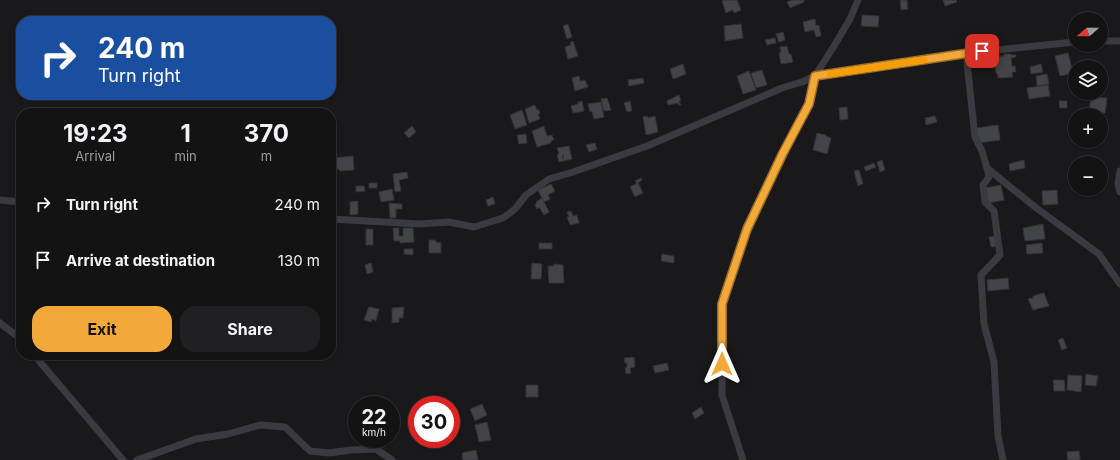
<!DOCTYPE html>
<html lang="en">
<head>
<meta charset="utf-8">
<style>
  :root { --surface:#131314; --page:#202022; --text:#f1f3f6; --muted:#9d9ea0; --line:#323234; --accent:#f2a939 }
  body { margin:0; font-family:Inter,sans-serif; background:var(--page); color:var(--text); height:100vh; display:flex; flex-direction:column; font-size:15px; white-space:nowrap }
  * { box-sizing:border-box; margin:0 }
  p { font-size:13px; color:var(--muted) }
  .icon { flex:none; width:22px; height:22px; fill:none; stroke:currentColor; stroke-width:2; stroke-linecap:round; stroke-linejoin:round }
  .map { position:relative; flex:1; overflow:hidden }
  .side { position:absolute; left:16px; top:108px; width:320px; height:252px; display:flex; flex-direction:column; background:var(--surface); border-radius:16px; box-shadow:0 1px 3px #0004,0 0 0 1px var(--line) }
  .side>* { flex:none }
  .guide { position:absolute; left:16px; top:16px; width:320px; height:84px; border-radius:16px; box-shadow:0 1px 3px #0004,0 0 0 1px var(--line); background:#1a4fa0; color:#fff; overflow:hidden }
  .needle { width:26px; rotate:250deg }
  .buttons { position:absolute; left:1068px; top:12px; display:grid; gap:8px }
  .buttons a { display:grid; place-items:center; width:40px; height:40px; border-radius:50%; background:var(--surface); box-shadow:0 1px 3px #0004,0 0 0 1px var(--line); font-size:20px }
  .speed { position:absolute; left:348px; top:396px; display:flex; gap:8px; font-size:20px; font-weight:700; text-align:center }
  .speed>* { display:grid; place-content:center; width:52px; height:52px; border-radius:50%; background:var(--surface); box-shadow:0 1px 3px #0004,0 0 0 1px var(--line); line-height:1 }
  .speed small { font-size:10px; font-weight:400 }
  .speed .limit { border:6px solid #d22; background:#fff; color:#111 }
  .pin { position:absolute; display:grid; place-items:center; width:34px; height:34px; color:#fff; margin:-17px; border-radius:8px; box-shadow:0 2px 6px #0006 }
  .me { position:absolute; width:44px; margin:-22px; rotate:0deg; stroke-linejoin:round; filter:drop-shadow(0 0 3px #0008) }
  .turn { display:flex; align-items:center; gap:14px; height:84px; padding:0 16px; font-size:18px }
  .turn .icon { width:52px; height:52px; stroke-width:2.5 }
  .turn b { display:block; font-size:28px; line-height:34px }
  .eta { display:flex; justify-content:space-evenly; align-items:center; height:68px; text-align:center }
  .eta b { font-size:24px; font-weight:700; line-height:28px }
  .button { display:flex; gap:8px; margin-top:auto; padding:8px 16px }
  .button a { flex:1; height:46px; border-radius:16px; background:var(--accent); color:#111; font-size:16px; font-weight:700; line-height:46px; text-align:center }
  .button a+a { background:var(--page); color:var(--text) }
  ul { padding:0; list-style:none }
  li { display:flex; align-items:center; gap:12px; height:56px; padding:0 16px }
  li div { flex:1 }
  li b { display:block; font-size:15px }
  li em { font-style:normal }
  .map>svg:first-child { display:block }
  .building { fill:#434448; stroke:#333337 }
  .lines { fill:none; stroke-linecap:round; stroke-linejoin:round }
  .street { stroke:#3a3b40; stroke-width:7 }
  .route-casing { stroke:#9d6e25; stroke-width:10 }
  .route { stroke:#f2a939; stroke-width:7 }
  .slow { stroke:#f59e0b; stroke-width:7 }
</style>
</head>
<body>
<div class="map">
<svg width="1120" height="460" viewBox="0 0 1120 460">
  <rect width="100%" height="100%" fill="#19191b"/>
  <g class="building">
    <path d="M724,0H737L741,10L734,13L733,10L726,13L722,1Z"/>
    <path d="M792,0H804V2L790,8L787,2Z"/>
    <path d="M900,0H907L908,9L901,10Z"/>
    <path d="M943,0H956L957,2L945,6Z"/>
    <path d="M862,15L879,16L878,27L861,26Z"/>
    <path d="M815,19L816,26L819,25L821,36L816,37L814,30L805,32L803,22Z"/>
    <path d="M568,24L572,37L567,39L563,26Z"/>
    <path d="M741,24L743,38L725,41L724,26Z"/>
    <path d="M783,32L785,40L779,42L776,34Z"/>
    <path d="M775,38L776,43L767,45L765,40Z"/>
    <path d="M573,41L578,56L568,59L565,47L571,45L570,43Z"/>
    <path d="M787,46L789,54H791L793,62L781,64L779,53L781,52L780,47Z"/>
    <path d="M1068,53L1073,73L1060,76L1055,56Z"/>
    <path d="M1004,54H1011V55H1016V57L1011,58L1012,66H1015L1016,72H1012L1013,77L998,78L997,73H996L994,57L1004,56Z"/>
    <path d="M683,64L686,74L673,79L670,69Z"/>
    <path d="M1041,64L1043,72L1031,74L1030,67Z"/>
    <path d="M762,70L767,85L756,88L751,73Z"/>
    <path d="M749,71L756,90L743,94L737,76Z"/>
    <path d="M1047,74L1049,84L1037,86L1036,76Z"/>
    <path d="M579,76L580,81L585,80L588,87L575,91L572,78Z"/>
    <path d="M643,78L644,83L629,86L628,80Z"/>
    <path d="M1048,85L1050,96L1029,99L1027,88Z"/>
    <path d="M679,95L681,101H679L681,105H679L678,103L668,105L667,101Z"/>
    <path d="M1091,97L1107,98L1105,113L1089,112Z"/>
    <path d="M607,98L611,110L604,111L601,99Z"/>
    <path d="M582,101L584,111L573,113L571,106L578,104V102Z"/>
    <path d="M630,101L632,111L627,112L624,103Z"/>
    <path d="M1059,101H1067V108H1060Z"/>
    <path d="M601,102L604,117L594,119L592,111L590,112L588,104Z"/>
    <path d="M535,105L537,110H539L540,114H538L540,119L529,123L525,109Z"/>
    <path d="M847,107L848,119L840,120L839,108Z"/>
    <path d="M522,110L527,125L515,129L510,115Z"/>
    <path d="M648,116V118L655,116L658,132L646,135L643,117Z"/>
    <path d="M935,116L937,122L926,125L925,118Z"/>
    <path d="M998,125L1000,140L978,143L976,128Z"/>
    <path d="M412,126L416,132L409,138L404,133Z"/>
    <path d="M544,126L547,136L552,135L554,140L551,141V143L537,147L532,131Z"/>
    <path d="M817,133L826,135V136L831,138L827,154L813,150Z"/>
    <path d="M526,134L527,143L519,144L517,135Z"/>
    <path d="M595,143L597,149L589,152L586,145Z"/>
    <path d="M569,146L572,159L564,161L563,155L562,156L564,161L559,162L557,155L559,154L557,148Z"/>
    <path d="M353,156L354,170L340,171L339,169H334V158Z"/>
    <path d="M882,160L885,170L880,172L877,162Z"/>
    <path d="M1024,160L1025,168L1010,171L1009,164Z"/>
    <path d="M874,163L876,167L866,171L864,167Z"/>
    <path d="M859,170L863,184L858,186L854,171Z"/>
    <path d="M407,172L408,178L399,180L401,191L395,192L393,174Z"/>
    <path d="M641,178L642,180L638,183L643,193L635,197L630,187L637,183L635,181Z"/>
    <rect x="369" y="183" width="8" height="5"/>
    <path d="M551,184L555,191L548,195L550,199L544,202L538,190Z"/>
    <path d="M1001,185L1004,200L988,203L985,188Z"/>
    <path d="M356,186H364L365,191L356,192Z"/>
    <path d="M392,189L394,200L381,202L379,192Z"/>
    <path d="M1057,190L1058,204L1043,205L1042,191Z"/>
    <path d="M493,197L495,204L488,206L486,200Z"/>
    <path d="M542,198L549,212L544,215L539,207L537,209L535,205L537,203L536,202Z"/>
    <path d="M358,201V214L350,215V202Z"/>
    <path d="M389,203L402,204V209H396V218H390Z"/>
    <path d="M571,211L573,216L577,215L579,223L570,225L567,217H569L567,212Z"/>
    <path d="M1043,224L1045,239L1025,241L1023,228Z"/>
    <path d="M393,228H399V236H403V228H413L414,242L400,243V241H394Z"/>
    <rect x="366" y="229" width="7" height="16"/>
    <path d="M997,236V246L991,247L989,237Z"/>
    <path d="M429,240H435L436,242L441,243V253H429Z"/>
    <rect x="539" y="243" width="13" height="6"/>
    <path d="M1042,243L1043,253L1027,254L1026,245Z"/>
    <path d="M404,249H413V255L404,254Z"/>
    <path d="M662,254L674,256V263L661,261Z"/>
    <path d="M371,263L373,272L367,274L365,265Z"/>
    <path d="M532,263L542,264L541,279H531Z"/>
    <path d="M554,264L563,265L564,283H549L548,266H554Z"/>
    <path d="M1008,278L1009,289L988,291L987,280Z"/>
    <path d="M1043,293H1044L1049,306L1033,310L1028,299L1033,298V296Z"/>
    <path d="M369,307L379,309L376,321L372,319L371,322L364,320Z"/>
    <path d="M404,307L403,318H399V322L392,323V308Z"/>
    <path d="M1063,338L1067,348L1062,350L1058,340Z"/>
    <path d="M634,357L635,367L630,368L631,373L626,374L625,368L627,367V363H625L624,358Z"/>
    <path d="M667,363L669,370L655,373L653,366Z"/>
    <path d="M1086,374L1098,376L1096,386L1085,385Z"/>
    <path d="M1068,375L1082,376L1081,392L1067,390Z"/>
    <path d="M1053,380H1064L1065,391H1054Z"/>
    <rect x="526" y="385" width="12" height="12"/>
    <path d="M482,404L487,415L475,421L470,409Z"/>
    <path d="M701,407L704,413L695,419L692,413Z"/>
    <path d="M487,422L491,440L479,442L475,425Z"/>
    <path d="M476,450L478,460H463L462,453Z"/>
    <path d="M1079,451L1080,460H1068L1067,452Z"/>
  </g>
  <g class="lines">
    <g class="street">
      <path d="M1101,41H1120"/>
      <path d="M966,53L975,137L982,151L987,168L989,177L983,185L985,202L994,211L1000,255L981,275L984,324L994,362L998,436L1003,460"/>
      <path d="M987,168L1035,207L1099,254L1120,284"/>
      <path d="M1120,171L1118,184L1120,192"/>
      <path d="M0,200L21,202"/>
      <path d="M331,219L419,224L449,222L474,227L503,218L515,209L526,195L549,179L573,172L647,146L782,88L802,82L815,76L834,46L850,19L858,0"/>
      <path d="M0,323L21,339"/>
      <path d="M34,355L123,460"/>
      <path d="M137,460L196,439L228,434L260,425L285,427L310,451L329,453L351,450L376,449L392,460"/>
      <path d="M743,460L722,395L723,304L747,229L783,153L809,105L815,76L910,63L966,53L1075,42"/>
    </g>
  </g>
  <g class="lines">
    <defs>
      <path id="route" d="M722,364V304L747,229L783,153L809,104L815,76L982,51"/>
    </defs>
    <use href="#route" class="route-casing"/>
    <use href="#route" class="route"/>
    <path class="slow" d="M830,74L924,60"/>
  </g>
</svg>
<div class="buttons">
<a><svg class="needle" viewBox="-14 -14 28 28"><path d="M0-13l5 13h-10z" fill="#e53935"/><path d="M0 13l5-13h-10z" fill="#9d9ea0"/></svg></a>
<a><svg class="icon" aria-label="layers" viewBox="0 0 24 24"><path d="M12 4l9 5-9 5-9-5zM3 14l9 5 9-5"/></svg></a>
<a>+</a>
<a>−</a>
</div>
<div class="speed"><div>22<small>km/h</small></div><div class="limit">30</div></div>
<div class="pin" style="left:982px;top:51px;background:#d93025"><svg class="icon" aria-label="arrive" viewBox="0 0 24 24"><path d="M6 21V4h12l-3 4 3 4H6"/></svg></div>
<svg class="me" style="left:722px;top:364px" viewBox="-20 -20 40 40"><path d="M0-17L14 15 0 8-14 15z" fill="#f2a939" stroke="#fff" stroke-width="4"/></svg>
<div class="guide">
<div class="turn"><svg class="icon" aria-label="right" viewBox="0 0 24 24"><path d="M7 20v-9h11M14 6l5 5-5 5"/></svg><div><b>240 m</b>Turn right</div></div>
</div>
<section class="side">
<div class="eta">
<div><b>19:23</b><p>Arrival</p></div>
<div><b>1</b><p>min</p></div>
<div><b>370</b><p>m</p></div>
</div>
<ul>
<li><svg class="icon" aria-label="right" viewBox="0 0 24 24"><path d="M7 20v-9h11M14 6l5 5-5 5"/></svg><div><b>Turn right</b></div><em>240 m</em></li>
<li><svg class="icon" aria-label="arrive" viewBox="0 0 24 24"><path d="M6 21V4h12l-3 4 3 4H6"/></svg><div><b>Arrive at destination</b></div><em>130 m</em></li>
</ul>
<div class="button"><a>Exit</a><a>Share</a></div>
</section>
</div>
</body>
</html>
